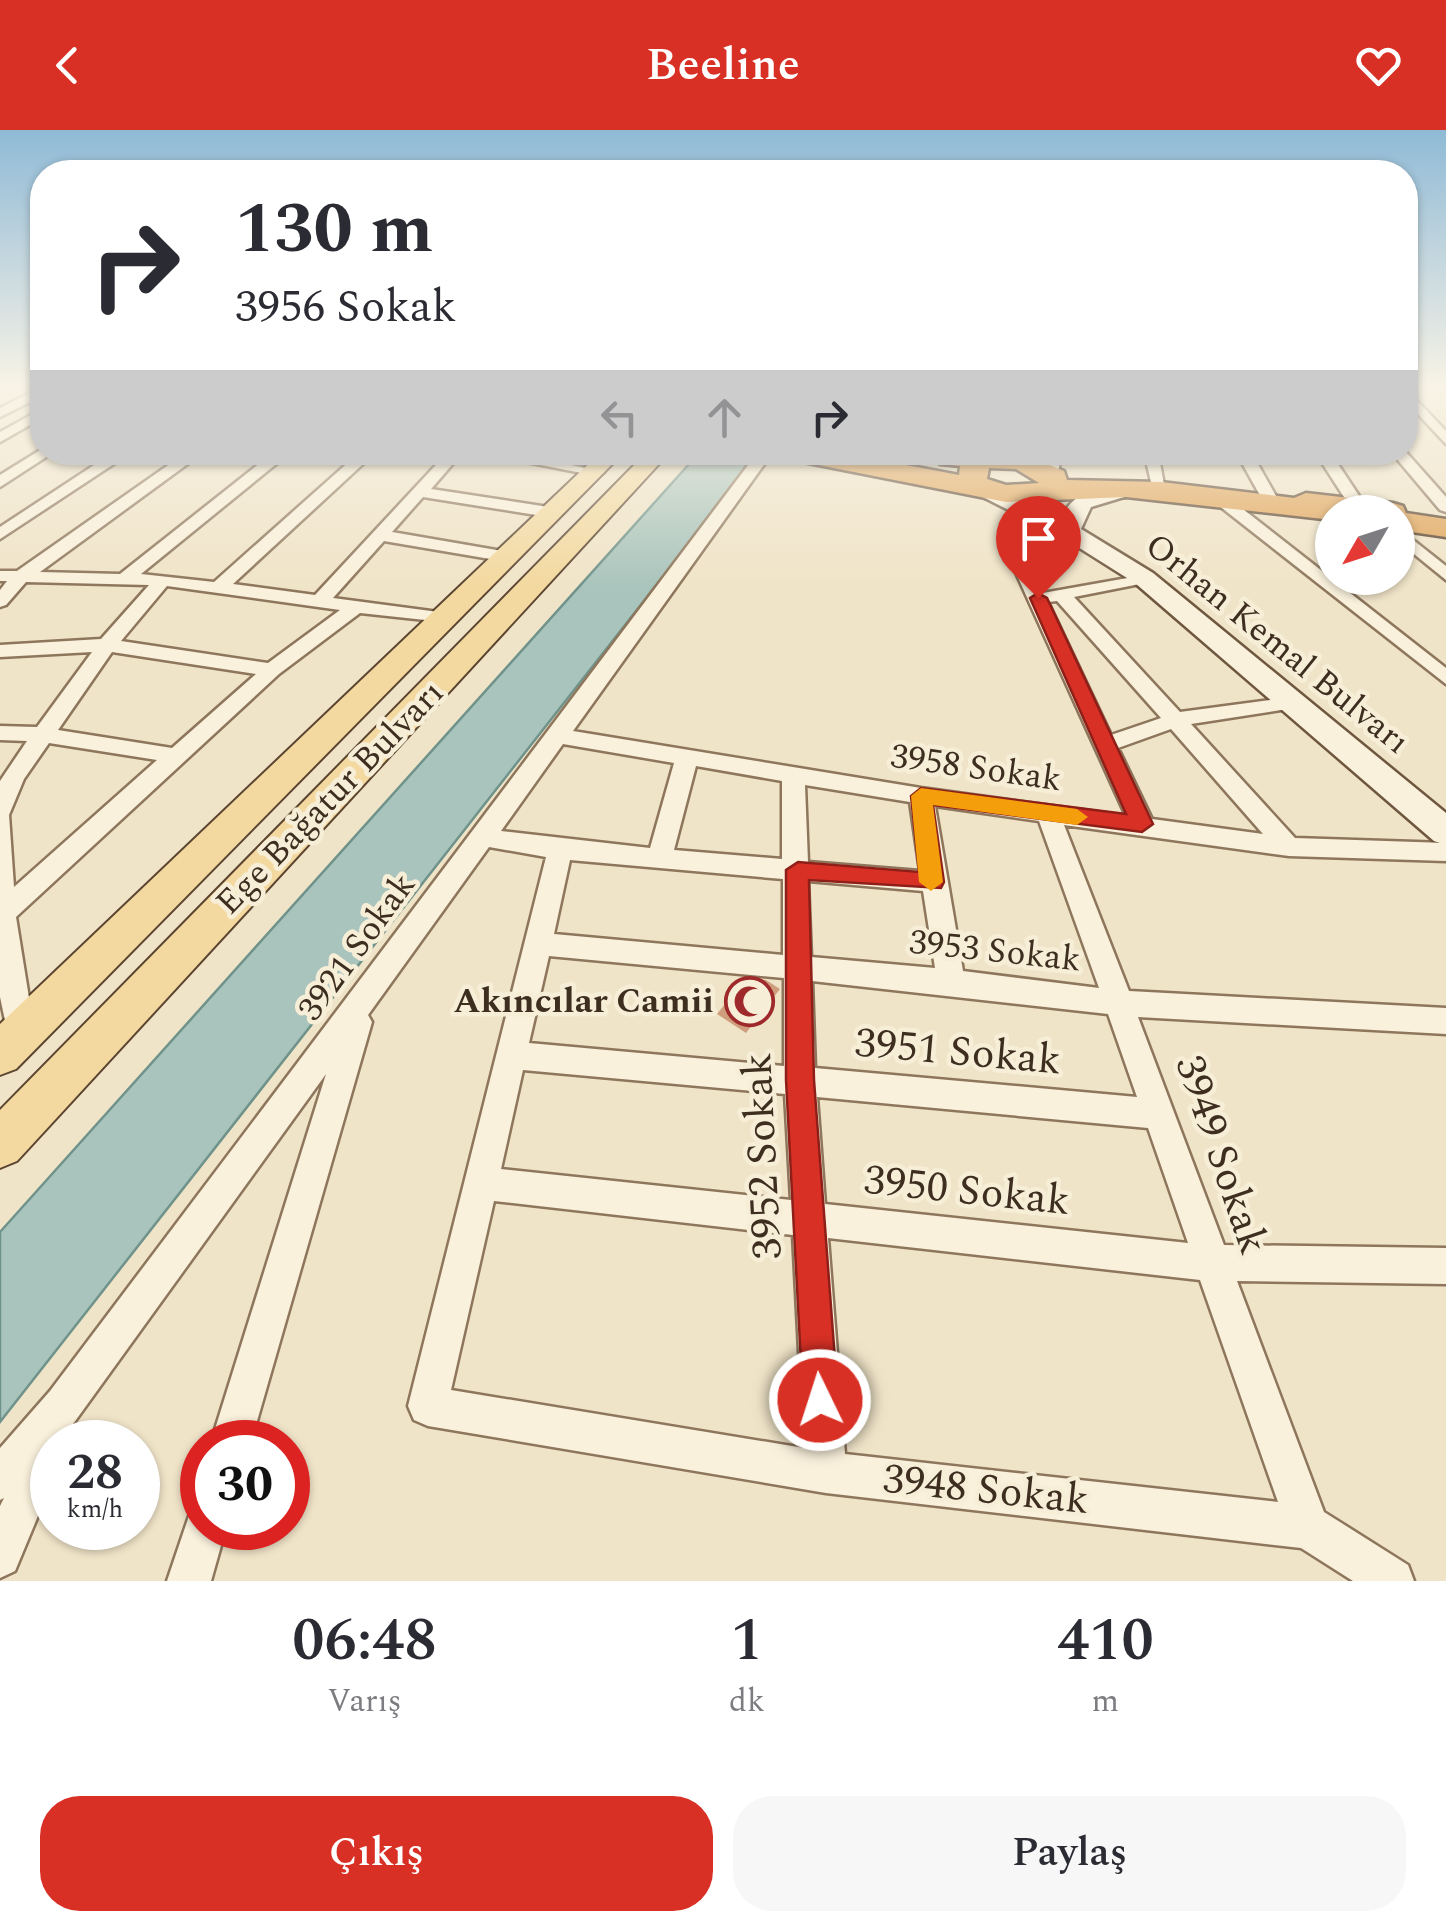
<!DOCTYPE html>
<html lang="tr">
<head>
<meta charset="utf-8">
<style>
  :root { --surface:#fff; --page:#f7f7f7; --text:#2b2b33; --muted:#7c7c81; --accent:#d93025 }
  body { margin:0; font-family:Spectral,serif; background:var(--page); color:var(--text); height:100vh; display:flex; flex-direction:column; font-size:38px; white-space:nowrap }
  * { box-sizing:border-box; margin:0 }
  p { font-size:32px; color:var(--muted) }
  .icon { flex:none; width:55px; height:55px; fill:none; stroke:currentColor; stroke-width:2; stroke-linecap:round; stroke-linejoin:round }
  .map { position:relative; height:1451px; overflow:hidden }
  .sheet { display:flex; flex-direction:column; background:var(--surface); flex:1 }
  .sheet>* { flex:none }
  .banner { position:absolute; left:30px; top:30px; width:1388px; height:305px; border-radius:40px; box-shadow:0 2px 8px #0004; background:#fff; color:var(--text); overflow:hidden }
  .needle { width:65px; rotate:231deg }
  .buttons { position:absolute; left:1315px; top:365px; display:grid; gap:20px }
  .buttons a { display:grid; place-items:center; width:100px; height:100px; border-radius:50%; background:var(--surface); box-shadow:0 2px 8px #0004; font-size:50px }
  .speed { position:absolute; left:30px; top:1290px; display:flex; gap:20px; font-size:50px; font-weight:700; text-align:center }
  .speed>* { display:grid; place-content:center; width:130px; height:130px; border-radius:50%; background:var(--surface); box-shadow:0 2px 8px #0004; line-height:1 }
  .speed small { font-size:25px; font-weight:400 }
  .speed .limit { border:15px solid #d22; background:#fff; color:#111 }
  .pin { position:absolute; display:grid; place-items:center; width:85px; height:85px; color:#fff; margin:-102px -42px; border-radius:50% 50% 50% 0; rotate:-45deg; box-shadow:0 0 10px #0007 }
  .pin .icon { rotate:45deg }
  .me { position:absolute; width:110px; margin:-55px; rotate:356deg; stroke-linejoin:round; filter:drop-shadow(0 0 8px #0008) }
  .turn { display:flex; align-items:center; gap:35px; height:210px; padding:0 40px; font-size:45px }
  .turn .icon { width:130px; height:130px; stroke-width:2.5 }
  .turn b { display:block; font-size:70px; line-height:85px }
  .lanes { display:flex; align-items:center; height:95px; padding:0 40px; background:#0003; justify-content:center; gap:50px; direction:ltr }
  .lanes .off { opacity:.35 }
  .eta { display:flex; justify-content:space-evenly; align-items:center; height:170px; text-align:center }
  .eta b { font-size:60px; font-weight:600; line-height:70px }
  .primary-button { display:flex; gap:20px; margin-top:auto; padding:20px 40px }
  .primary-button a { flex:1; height:115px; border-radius:40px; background:var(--accent); color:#fff; font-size:40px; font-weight:600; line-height:115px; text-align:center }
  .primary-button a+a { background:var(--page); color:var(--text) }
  header { display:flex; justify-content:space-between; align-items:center; height:130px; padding:0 40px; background:var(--accent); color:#fff; font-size:45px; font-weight:600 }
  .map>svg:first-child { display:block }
  .water { fill:#a9c4bc; stroke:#6f938a; stroke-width:2.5 }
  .building { fill:#cf9f7d }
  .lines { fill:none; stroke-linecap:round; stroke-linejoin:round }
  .street-casing { stroke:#8d765c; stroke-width:5 }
  .secondary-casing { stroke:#6f573f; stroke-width:5 }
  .primary-casing { stroke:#5b4430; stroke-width:4 }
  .highway-casing { stroke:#5b4430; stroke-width:5 }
  .street { fill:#faf1dc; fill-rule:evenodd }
  .secondary { fill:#faf1dc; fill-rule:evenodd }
  .primary { fill:#f3d9a0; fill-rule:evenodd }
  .highway { fill:#e0a458; fill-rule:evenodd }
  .route { fill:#d93025; stroke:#8d1f18; stroke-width:2.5 }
  .slow { fill:#f59e0b }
  .labels { text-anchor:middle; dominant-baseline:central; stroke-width:9; stroke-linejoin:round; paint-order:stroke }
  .street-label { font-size:35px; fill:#3d2e20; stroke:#f7eed8 }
  .poi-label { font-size:35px; font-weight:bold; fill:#3d2e20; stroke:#f7eed8; text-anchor:end }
  .near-street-label { font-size:42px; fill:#3d2e20; stroke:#f7eed8 }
</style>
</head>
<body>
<header><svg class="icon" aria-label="back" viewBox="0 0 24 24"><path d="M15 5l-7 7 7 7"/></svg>Beeline<svg class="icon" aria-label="heart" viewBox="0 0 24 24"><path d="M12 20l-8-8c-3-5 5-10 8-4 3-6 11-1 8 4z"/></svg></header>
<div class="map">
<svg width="1446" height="1451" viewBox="0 0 1446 1451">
  <rect width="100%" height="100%" fill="#f0e4c8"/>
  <path class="water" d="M699,323H760L0,1292V1102Z"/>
  <path class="building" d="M746,848L766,850L780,859L746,903L717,884Z"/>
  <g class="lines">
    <defs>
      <g id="street">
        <path d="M42,257V266L0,287V278Z"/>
        <path d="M1405,258L1446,301V314L1405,270Z"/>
        <path d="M42,279V288L0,312V302Z"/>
        <path d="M42,319V322H54L0,357V345Z"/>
        <path d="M1405,321L1446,367V382L1440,380L1391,322Z"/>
        <path d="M114,322H132L0,409V397Z"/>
        <path d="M187,322H204L40,442L120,444L274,322H291L141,444L214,452L360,322H376L233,454L315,465L448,322H463L431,359L555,378L563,383L555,388L423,367L392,402L508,422L517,427L508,432L384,411L333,468L446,483L453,485V493L360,483L279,544L16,787L35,905L30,914L20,918L10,914L0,867V651L27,611L0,610V596L37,597L92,522L0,527V515L101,509L149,455L26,452L6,475L0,477V460L7,451H0V441H17ZM167,456L340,480L268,533L121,511ZM112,522L256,544L172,618L58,600ZM49,613L157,630L14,757L9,685L24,649Z"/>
        <path d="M475,322H510L604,342L597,346Z"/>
        <path d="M758,322H773L573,601L921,658L1126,686L1007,423L1070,397L1078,402L1076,406L1026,425L1043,463L1150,444V452L1074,467L1180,582L1301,566L1304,571L1294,578L1191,594L1295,708L1446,713V731L1289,726L1064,695L1129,861L1446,878V904L1138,887L1224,1115L1446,1118V1154L1237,1151L1324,1382L1408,1435L1414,1451H1353L1301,1418L826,1363L428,1296L414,1290L408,1276L546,727L489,717L368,885L372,892L251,1312H211L326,944L73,1294L69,1312H52V1352L15,1441L0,1448V1376L4,1368L0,1370V1318L50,1261ZM1057,471L1161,588L1111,605L1048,472ZM1171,599L1263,704L1152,689L1118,618ZM563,614L674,633L650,718L501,701ZM696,636L782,651V729L674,720ZM805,655L910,672L920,741L808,732ZM935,676L1039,691L1099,858L963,841ZM570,730L783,749V825L554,804ZM808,751L923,761L935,838L811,827ZM549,826L784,848V936L529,913ZM812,851L1108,884L1137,967L815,938ZM523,940L785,964L791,1070L501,1039ZM817,967L1148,998L1188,1113L825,1074ZM494,1071L793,1105L804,1318L451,1260ZM828,1108L1200,1150L1278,1372L845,1324Z"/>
        <path d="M1047,322H1061L1058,345L1046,342Z"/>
        <path d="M1144,322H1158L1164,355L1151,352Z"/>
        <path d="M1236,322H1251L1276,366L1274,369H1262Z"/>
        <path d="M1315,322H1330L1367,378L1365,381H1353Z"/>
        <path d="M1213,365H1225L1446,538V554L1213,371Z"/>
        <path d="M1398,398L1446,436V450L1398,411Z"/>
        <path d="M202,1378V1398H226L211,1451H167L190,1383Z"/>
      </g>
      <path id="secondary" d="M983,352L1061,389C1071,362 1107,349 1134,354V364L1091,377L1081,399L1153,443L1446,683V715L1434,711L1135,453L1062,407L975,363L972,358Z"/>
      <g id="primary">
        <path d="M601,322H624L16,939L0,945V894Z"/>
        <path d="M647,322H670L17,1031L0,1038V980Z"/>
      </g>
      <path id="highway" d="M780,322H837L959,345L960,336L940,334L936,328L940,322L1021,323L1064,341L1067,350L1161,352L1294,368L1306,363L1393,373L1403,376L1406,383L1446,389V407L1398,400V382H1332V390L1126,367L1006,372L793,330ZM989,338L1016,339L1039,353L1006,355L987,349Z"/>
    </defs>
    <use href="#street" class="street-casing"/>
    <use href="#secondary" class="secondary-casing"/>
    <use href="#primary" class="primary-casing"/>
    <use href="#highway" class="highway-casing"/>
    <use href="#street" class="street"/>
    <use href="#secondary" class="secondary"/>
    <use href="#primary" class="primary"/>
    <use href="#highway" class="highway"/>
  </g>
  <linearGradient id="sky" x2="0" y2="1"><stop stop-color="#8fbad6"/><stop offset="0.56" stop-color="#f8f3e6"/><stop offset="1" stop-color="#f8f3e6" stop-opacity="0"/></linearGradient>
  <rect width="1446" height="457" fill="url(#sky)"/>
  <path class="route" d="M1038,463L1047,468L1153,694L1142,702L933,675L944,752L941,758L809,750L814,950L838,1270L833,1283L820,1288L808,1283L803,1270L786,950V740L798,732L919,742L911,666L921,658L1126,684L1030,468Z"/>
  <path class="slow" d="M921,658L1077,679L1088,687L1077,695L933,675L943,752L931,761L919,752L911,666Z"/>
  <defs>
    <symbol id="mosque-ring" viewBox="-11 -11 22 22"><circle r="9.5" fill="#f7eed8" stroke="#9e2a2b" stroke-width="1.5"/><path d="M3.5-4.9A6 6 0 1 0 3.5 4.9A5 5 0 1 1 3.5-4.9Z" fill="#9e2a2b"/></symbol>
  </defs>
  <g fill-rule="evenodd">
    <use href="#mosque-ring" x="722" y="844" width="55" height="55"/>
  </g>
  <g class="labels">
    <g class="street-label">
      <text transform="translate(1277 514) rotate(39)">Orhan Kemal Bulvarı</text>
      <text transform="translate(976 638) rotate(8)">3958 Sokak</text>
      <text transform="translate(330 668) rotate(-46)">Ege Bağatur Bulvarı</text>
      <text transform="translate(357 817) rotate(-54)">3921 Sokak</text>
      <text transform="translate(995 821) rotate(6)">3953 Sokak</text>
    </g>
    <g class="poi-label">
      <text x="714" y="871">Akıncılar Camii</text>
    </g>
    <g class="near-street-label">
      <text transform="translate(958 922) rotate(5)">3951 Sokak</text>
      <text transform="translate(1221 1025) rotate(71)">3949 Sokak</text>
      <text transform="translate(763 1026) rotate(-93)">3952 Sokak</text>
      <text transform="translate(967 1061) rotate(6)">3950 Sokak</text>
      <text transform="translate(986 1360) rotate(6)">3948 Sokak</text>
    </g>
  </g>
</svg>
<div class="buttons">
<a><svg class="needle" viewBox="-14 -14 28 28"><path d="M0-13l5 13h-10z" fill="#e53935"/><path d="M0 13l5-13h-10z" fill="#7c7c81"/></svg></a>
</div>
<div class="speed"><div>28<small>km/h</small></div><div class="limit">30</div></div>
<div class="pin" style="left:1038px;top:468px;background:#d93025"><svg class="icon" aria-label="arrive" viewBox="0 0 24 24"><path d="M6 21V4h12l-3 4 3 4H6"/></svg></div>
<svg class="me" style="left:820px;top:1270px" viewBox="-20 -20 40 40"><circle r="17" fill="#d93025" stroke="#fff" stroke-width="3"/><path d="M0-11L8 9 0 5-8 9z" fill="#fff"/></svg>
<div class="banner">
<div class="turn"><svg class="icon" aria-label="right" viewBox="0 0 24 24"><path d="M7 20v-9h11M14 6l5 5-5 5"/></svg><div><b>130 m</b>3956 Sokak</div></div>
<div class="lanes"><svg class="icon off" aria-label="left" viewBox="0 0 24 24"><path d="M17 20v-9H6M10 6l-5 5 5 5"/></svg><svg class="icon off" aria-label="ahead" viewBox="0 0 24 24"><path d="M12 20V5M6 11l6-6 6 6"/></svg><svg class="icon" aria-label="right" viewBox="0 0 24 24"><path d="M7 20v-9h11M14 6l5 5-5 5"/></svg></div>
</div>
</div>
<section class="sheet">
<div class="eta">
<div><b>06:48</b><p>Varış</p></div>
<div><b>1</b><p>dk</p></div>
<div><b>410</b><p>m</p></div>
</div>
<div class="primary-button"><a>Çıkış</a><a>Paylaş</a></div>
</section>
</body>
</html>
